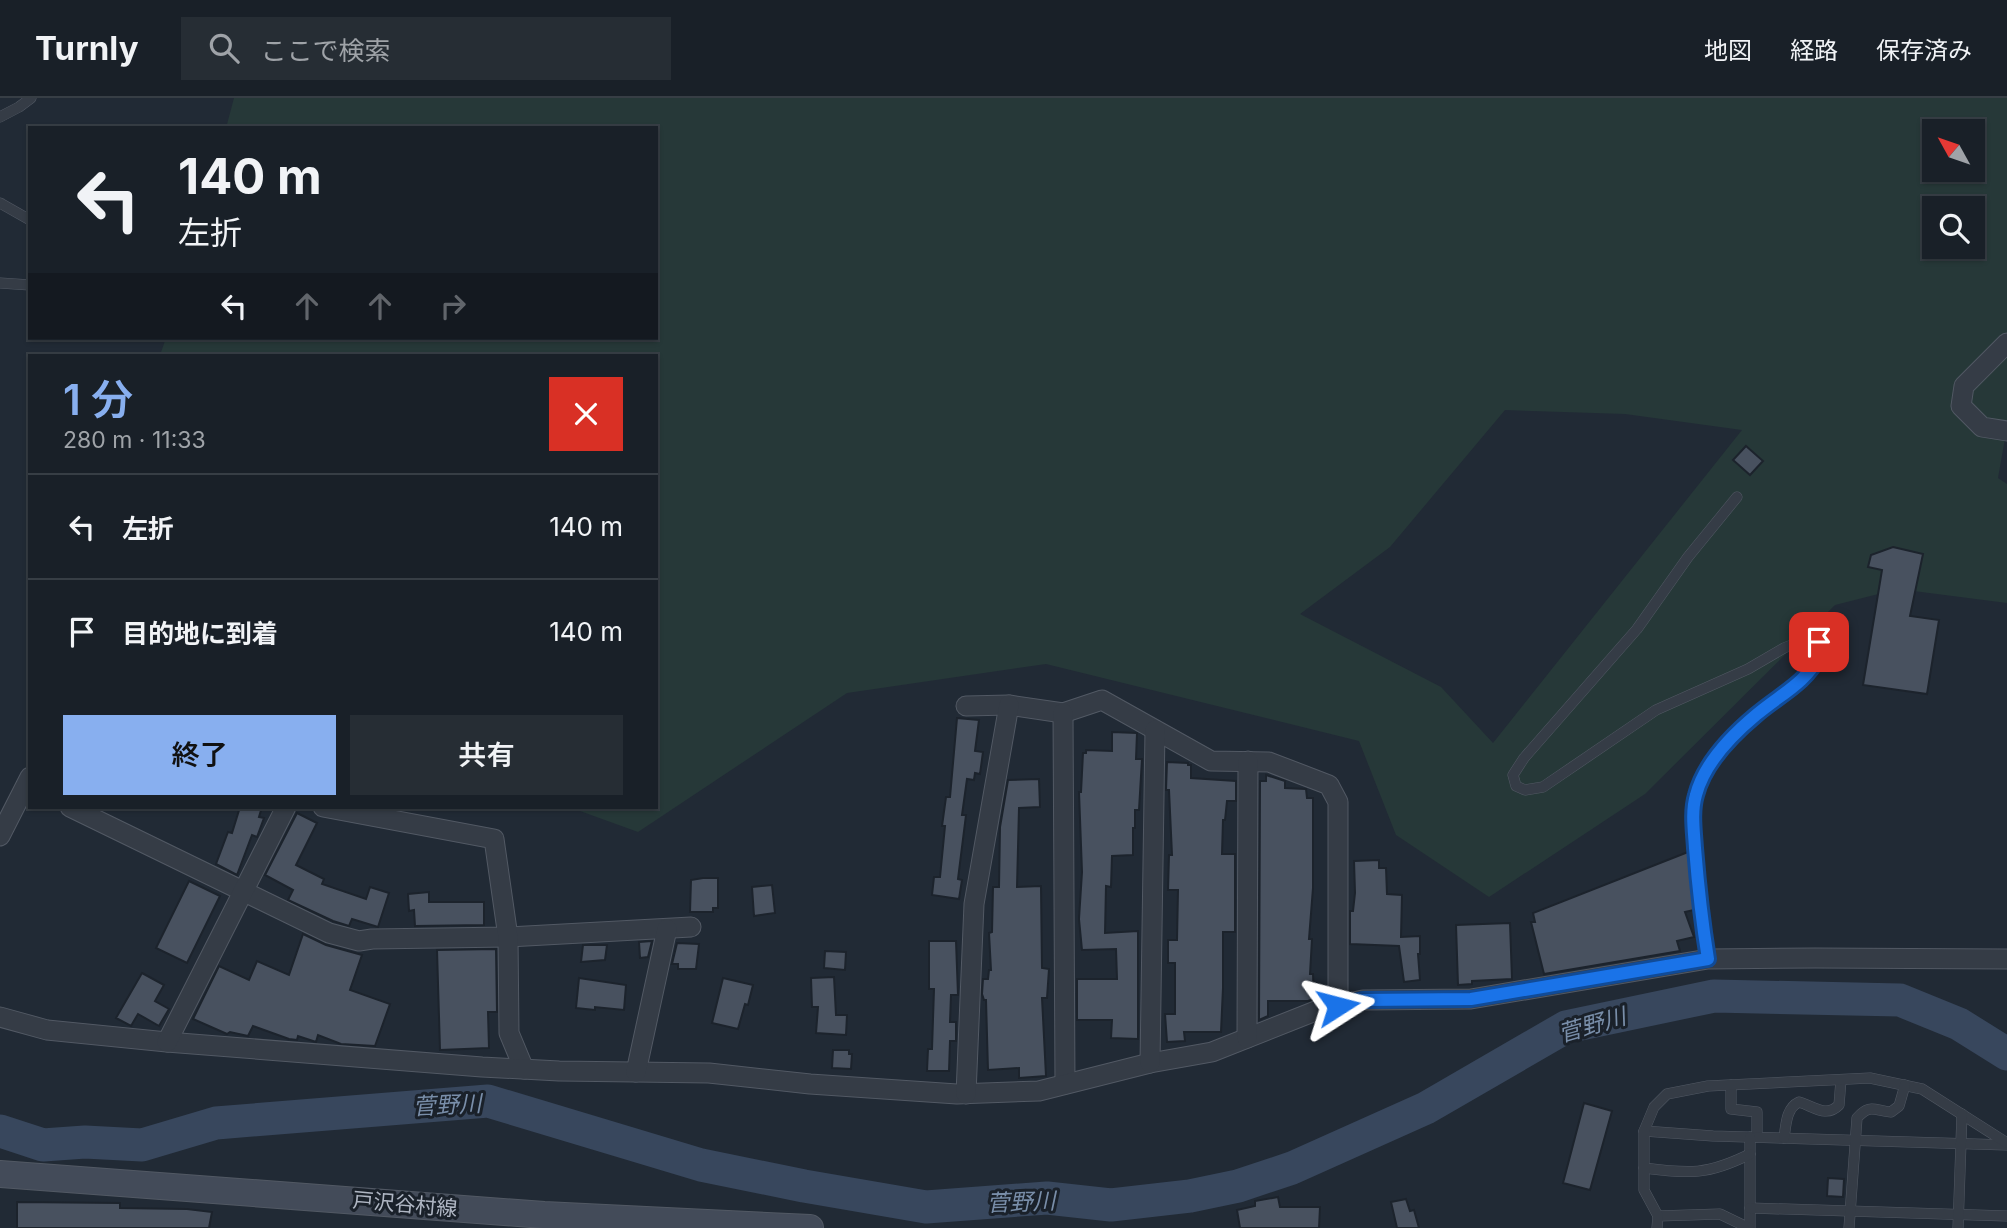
<!DOCTYPE html>
<html lang="ja">
<head>
<meta charset="utf-8">
<style>
  :root { --surface:#192028; --page:#262d34; --text:#f1f3f6; --muted:#9fa3a8; --line:#373e45; --accent:#88afef }
  body { margin:0; font-family:Inter,"Noto Sans JP",sans-serif; background:var(--page); color:var(--text); height:100vh; display:flex; flex-direction:column; font-size:26px; white-space:nowrap }
  * { box-sizing:border-box; margin:0 }
  p { font-size:23px; color:var(--muted) }
  .icon { flex:none; width:38px; height:38px; fill:none; stroke:currentColor; stroke-width:2; stroke-linecap:round; stroke-linejoin:round }
  .map { position:relative; flex:1; overflow:hidden }
  .details { position:absolute; left:28px; top:256px; width:630px; height:455px; display:flex; flex-direction:column; background:var(--surface); border-radius:0px; box-shadow:0 2px 5px #0004,0 0 0 2px var(--line) }
  .details>* { flex:none }
  .hud { position:absolute; left:28px; top:28px; width:630px; height:214px; border-radius:0px; box-shadow:0 2px 5px #0004,0 0 0 2px var(--line); background:#192028; color:var(--text); overflow:hidden }
  .needle { width:46px; rotate:310deg }
  .tools { position:absolute; left:1922px; top:21px; display:grid; gap:14px }
  .tools a { display:grid; place-items:center; width:63px; height:63px; border-radius:0px; background:var(--surface); box-shadow:0 2px 5px #0004,0 0 0 2px var(--line); font-size:35px }
  .pin { position:absolute; display:grid; place-items:center; width:60px; height:60px; color:#fff; margin:-30px; border-radius:14px; box-shadow:0 4px 10px #0006 }
  .me { position:absolute; width:77px; margin:-38px; rotate:81deg; stroke-linejoin:round; filter:drop-shadow(0 0 5px #0008) }
  .turn { display:flex; align-items:center; gap:24px; height:147px; padding:0 35px; font-size:32px }
  .turn .icon { width:91px; height:91px; stroke-width:2.5 }
  .turn b { display:block; font-size:49px; line-height:60px }
  .lanes { display:flex; align-items:center; height:66px; padding:0 35px; background:#0003; justify-content:center; gap:35px; direction:ltr }
  .lanes .off { opacity:.35 }
  .round { display:grid; place-items:center; flex:none; width:74px; height:74px; border-radius:0px; background:var(--page) }
  .headline { display:flex; align-items:center; justify-content:space-between; height:119px; padding:0 35px }
  h1 { font-size:42px; font-weight:600; line-height:52px; color:var(--accent) }
  .cta { display:flex; gap:14px; margin-top:auto; padding:14px 35px }
  .cta a { flex:1; height:80px; border-radius:0px; background:var(--accent); color:#111; font-size:28px; font-weight:600; line-height:80px; text-align:center }
  .cta a+a { background:var(--page); color:var(--text) }
  ul { padding:0; list-style:none }
  li { display:flex; align-items:center; gap:21px; height:105px; padding:0 35px; border-top:2px solid var(--line) }
  li div { flex:1 }
  li b { display:block; font-size:26px }
  li em { font-style:normal }
  header { display:flex; align-items:center; gap:42px; box-sizing:border-box; height:98px; padding:0 35px; background:var(--surface); border-bottom:2px solid var(--line) }
  header strong { font-size:33px }
  nav { display:flex; gap:38px; margin-inline-start:auto; font-size:24px }
  .search { width:490px; height:63px; background:var(--page); display:flex; align-items:center; gap:18px; box-sizing:border-box; padding:0 24px; border-radius:0px; color:var(--muted); font-size:26px }
  .map>svg:first-child { display:block }
  .green { fill:#263838; fill-rule:evenodd }
  .lines { fill:none; stroke-linecap:round; stroke-linejoin:round }
  .river { stroke:#38475d; stroke-width:33 }
  .building { fill:#48515f; stroke:#1c232c; stroke-width:2 }
  .service-casing { stroke:#525964; stroke-width:11 }
  .minor-casing { stroke:#525964; stroke-width:21 }
  .secondary-casing { stroke:#525964; stroke-width:28 }
  .service { stroke:#353c46; stroke-width:10 }
  .minor { stroke:#353c46; stroke-width:19 }
  .secondary { stroke:#434b59; stroke-width:26 }
  .route-casing { stroke:#114b97; stroke-width:18 }
  .route { stroke:#1a73e8; stroke-width:12 }
  .labels { text-anchor:middle; dominant-baseline:central; stroke-width:6; stroke-linejoin:round; paint-order:stroke }
  .street-label { font-size:21px; fill:#afb6c3; stroke:#1a212a }
  .water-label { font-size:23px; font-style:italic; fill:#798ea9; stroke:#1a212a }
</style>
</head>
<body>
<header>
<strong>Turnly</strong>
<div class="search"><svg class="icon" aria-label="search" viewBox="0 0 24 24"><circle cx="10" cy="10" r="6"/><path d="M15 15l6 6"/></svg>ここで検索</div>
<nav><a>地図</a><a>経路</a><a>保存済み</a></nav>
</header>
<div class="map">
<svg width="2007" height="1130" viewBox="0 0 2007 1130">
  <rect width="100%" height="100%" fill="#212a35"/>
  <path class="green" d="M234,0H2007V329L1998,380L2007,386V505L1898,491L1835,507L1645,696L1489,799L1396,737L1359,643L1046,566L847,595L638,734L569,709H656V257H160L166,240H656V30H226ZM1934,33H1972V72H1934ZM1934,110H1972V149H1934ZM1505,312L1625,316L1742,332L1493,645L1441,589L1300,516L1390,449Z"/>
  <g class="lines">
    <path class="river" d="M0,1033L43,1047L85,1044L142,1047L216,1025L488,1003L701,1067L804,1088L926,1109L1047,1100L1111,1107L1190,1098L1238,1088L1292,1070L1426,1010L1566,929L1714,898L1900,902L1959,926L2007,956"/>
  </g>
  <g class="building">
    <path d="M1746,348L1763,363L1750,377L1733,362Z"/>
    <path d="M1893,449L1923,456L1910,518L1939,522L1927,596L1863,587L1882,472L1868,469L1871,457Z"/>
    <path d="M957,620L979,622L975,653L983,654L980,676L975,675L974,682L967,681L962,717H966L958,781L962,782L959,801L932,797L934,779H940L945,728H942L946,699H950Z"/>
    <path d="M1112,634L1137,635L1136,661H1142L1139,712H1135V730H1133V757L1112,758L1111,789L1106,788L1105,835L1138,833V941L1111,940L1112,922H1077V881H1117L1116,851L1082,852L1079,821L1082,774L1079,694H1081L1083,655H1086V652L1112,653Z"/>
    <path d="M1167,664L1188,665V667H1191V680L1236,683V703H1227L1225,722H1223L1222,756H1235V834H1223V890L1221,934H1184L1185,943L1167,944L1165,916H1175V865H1168V842H1177L1178,792H1168L1169,757H1172L1169,692H1166Z"/>
    <path d="M1266,677L1285,683V690L1306,691L1307,700H1313V790L1309,841H1312L1310,876H1313L1314,901L1308,903H1268V918L1259,922L1260,683H1266Z"/>
    <path d="M1039,681L1040,709L1019,710L1017,789L1041,788L1042,870L1049,871L1047,900H1042L1046,978L1019,980V970L988,972L986,902H984L982,896L983,881H988L989,872H991L989,835L992,834L993,789H999L1000,729L1008,682Z"/>
    <path d="M240,709H262L259,719L264,720L257,739L252,737L237,777L216,766L228,734L232,735Z"/>
    <path d="M297,715L317,725L296,767L324,781L322,786L366,801L370,789L389,795L378,829L352,821L349,828L333,823L288,802L293,792L265,777Z"/>
    <path d="M1688,754L1694,812L1685,814L1694,839L1677,843L1680,853L1544,876L1531,824H1535L1533,815Z"/>
    <path d="M1379,762V770H1386L1387,796L1402,797L1401,839L1420,838V856H1418L1420,882L1404,884L1399,848L1350,846V813H1353L1355,795L1354,763Z"/>
    <path d="M703,780H718V810H713V814H690L691,782Z"/>
    <path d="M189,783L220,798L187,865L156,850Z"/>
    <path d="M772,787L775,815L754,818L752,789Z"/>
    <path d="M429,794V804H484V827L415,828L414,812L409,813L408,796Z"/>
    <path d="M1510,825L1512,881L1472,883V886L1458,887L1456,827Z"/>
    <path d="M303,836L326,847L362,857L350,892L390,906L375,948L341,946L318,937L316,944L298,938L297,942L289,941L253,928L248,938L230,934L227,936L193,921L219,868L249,882L257,863L289,877Z"/>
    <path d="M652,843L648,859L640,860L639,844Z"/>
    <path d="M929,843H956L958,897H951L950,924H956V943H950L949,973H927L928,951H932L934,891H929Z"/>
    <path d="M677,845L699,846L696,871H678V866H672Z"/>
    <path d="M583,847H607L605,862L581,864Z"/>
    <path d="M496,851L497,914H488L489,950L440,952L437,852Z"/>
    <path d="M825,853L846,854L845,872L824,870Z"/>
    <path d="M142,875L164,887L155,903L169,911L159,928L138,916L131,928L116,920Z"/>
    <path d="M834,879L836,917H847L846,937L816,935L818,909H812L811,880Z"/>
    <path d="M579,880L626,887L624,912L595,909V912L576,910Z"/>
    <path d="M723,880L753,887L748,907L745,906L738,931L712,925Z"/>
    <path d="M833,952H849V956H852L851,971L832,970Z"/>
    <path d="M1584,1005L1612,1013L1590,1092L1563,1085Z"/>
    <path d="M1828,1080L1844,1081L1843,1099L1827,1098Z"/>
    <path d="M1278,1099L1280,1109H1320L1319,1130H1240L1237,1112L1255,1108V1103Z"/>
    <path d="M1406,1101L1410,1113L1414,1112L1419,1130H1397L1391,1104Z"/>
    <path d="M17,1104L120,1105V1110L187,1111L212,1114L209,1130H17Z"/>
  </g>
  <g class="lines">
    <defs>
      <g id="service">
        <path d="M0,19L19,9L31,0"/>
        <path d="M0,105L30,122"/>
        <path d="M0,185L30,187"/>
        <path d="M1708,861C1702,824 1698,788 1695,750C1694,733 1691,714 1696,697C1704,666 1730,642 1752,621C1779,594 1800,593 1821,556L1819,544L1807,541L1784,550L1748,571L1656,612L1543,689L1525,692L1516,688L1513,677L1524,660L1637,531L1688,459L1737,399"/>
        <path d="M1731,987V1011L1757,1014V1039"/>
        <path d="M1644,1033L1713,1038L2007,1047"/>
        <path d="M1750,1039V1130"/>
        <path d="M1784,1040C1786,1027 1786,1010 1799,1004C1815,1009 1826,1020 1839,1007L1841,982"/>
        <path d="M1644,1070C1689,1076 1708,1077 1750,1056"/>
        <path d="M1750,1110L2007,1118"/>
        <path d="M1658,1118L1720,1116L1749,1130"/>
        <path d="M1657,1130L1658,1118L1644,1092V1033L1654,1009L1667,996L1708,988L1870,980L1922,991L2007,1045"/>
        <path d="M1849,1130L1857,1020C1870,1005 1875,1013 1891,1014L1899,1008L1905,987"/>
        <path d="M1958,1130L1962,1016"/>
      </g>
      <g id="minor">
        <path d="M2007,245L1964,288L1961,308L1982,329L2007,333"/>
        <path d="M966,608L1009,607L1063,615L1102,602L1211,663L1269,664L1329,687L1338,704V907"/>
        <path d="M1063,615L1065,986"/>
        <path d="M70,709L329,835L359,843L372,841L508,839L691,829"/>
        <path d="M323,709L494,741L508,839L509,935L524,971"/>
        <path d="M0,738L30,679"/>
        <path d="M0,919L47,932L167,944L482,969L559,973L709,975L810,986L957,996L1039,993L1150,965L1212,954L1318,912L1363,902L1471,901L1708,861L1815,860L2007,861"/>
        <path d="M1247,940L1248,663"/>
        <path d="M167,944L286,709"/>
        <path d="M1150,965L1155,632"/>
        <path d="M636,974L667,831"/>
        <path d="M966,996L974,806L1009,607"/>
      </g>
      <path id="secondary" d="M0,1076L544,1117L810,1130"/>
    </defs>
    <use href="#service" class="service-casing"/>
    <use href="#minor" class="minor-casing"/>
    <use href="#secondary" class="secondary-casing"/>
    <use href="#service" class="service"/>
    <use href="#minor" class="minor"/>
    <use href="#secondary" class="secondary"/>
  </g>
  <g class="lines">
    <defs>
      <path id="route" d="M1338,908L1363,902L1471,901L1708,861C1702,824 1698,788 1695,750C1694,733 1691,714 1696,697C1704,666 1732,637 1756,617C1782,595 1804,587 1821,556L1819,544"/>
    </defs>
    <use href="#route" class="route-casing"/>
    <use href="#route" class="route"/>
  </g>
  <g class="labels">
    <g class="street-label">
      <text transform="translate(405 1106) rotate(5)">戸沢谷村線</text>
    </g>
    <g class="water-label">
      <text transform="translate(1592 927) rotate(-16)">菅野川</text>
      <text transform="translate(447 1007) rotate(-3)">菅野川</text>
      <text transform="translate(1021 1104) rotate(-2)">菅野川</text>
    </g>
  </g>
</svg>
<div class="tools">
<a><svg class="needle" viewBox="-14 -14 28 28"><path d="M0-13l5 13h-10z" fill="#e53935"/><path d="M0 13l5-13h-10z" fill="#9fa3a8"/></svg></a>
<a><svg class="icon" aria-label="search" viewBox="0 0 24 24"><circle cx="10" cy="10" r="6"/><path d="M15 15l6 6"/></svg></a>
</div>
<div class="pin" style="left:1819px;top:544px;background:#d93025"><svg class="icon" aria-label="arrive" viewBox="0 0 24 24"><path d="M6 21V4h12l-3 4 3 4H6"/></svg></div>
<svg class="me" style="left:1338px;top:908px" viewBox="-20 -20 40 40"><path d="M0-17L14 15 0 8-14 15z" fill="#1a73e8" stroke="#fff" stroke-width="4"/></svg>
<div class="hud">
<div class="turn"><svg class="icon" aria-label="left" viewBox="0 0 24 24"><path d="M17 20v-9H6M10 6l-5 5 5 5"/></svg><div><b>140 m</b>左折</div></div>
<div class="lanes"><svg class="icon" aria-label="left" viewBox="0 0 24 24"><path d="M17 20v-9H6M10 6l-5 5 5 5"/></svg><svg class="icon off" aria-label="ahead" viewBox="0 0 24 24"><path d="M12 20V5M6 11l6-6 6 6"/></svg><svg class="icon off" aria-label="ahead" viewBox="0 0 24 24"><path d="M12 20V5M6 11l6-6 6 6"/></svg><svg class="icon off" aria-label="right" viewBox="0 0 24 24"><path d="M7 20v-9h11M14 6l5 5-5 5"/></svg></div>
</div>
<section class="details">
<div class="headline"><div><h1>1 分</h1><p>280 m · 11:33</p></div><a class="round" style="background:#d93025;color:#fff"><svg class="icon" aria-label="close" viewBox="0 0 24 24"><path d="M6 6l12 12M18 6L6 18"/></svg></a></div>
<ul>
<li><svg class="icon" aria-label="left" viewBox="0 0 24 24"><path d="M17 20v-9H6M10 6l-5 5 5 5"/></svg><div><b>左折</b></div><em>140 m</em></li>
<li><svg class="icon" aria-label="arrive" viewBox="0 0 24 24"><path d="M6 21V4h12l-3 4 3 4H6"/></svg><div><b>目的地に到着</b></div><em>140 m</em></li>
</ul>
<div class="cta"><a>終了</a><a>共有</a></div>
</section>
</div>
</body>
</html>
